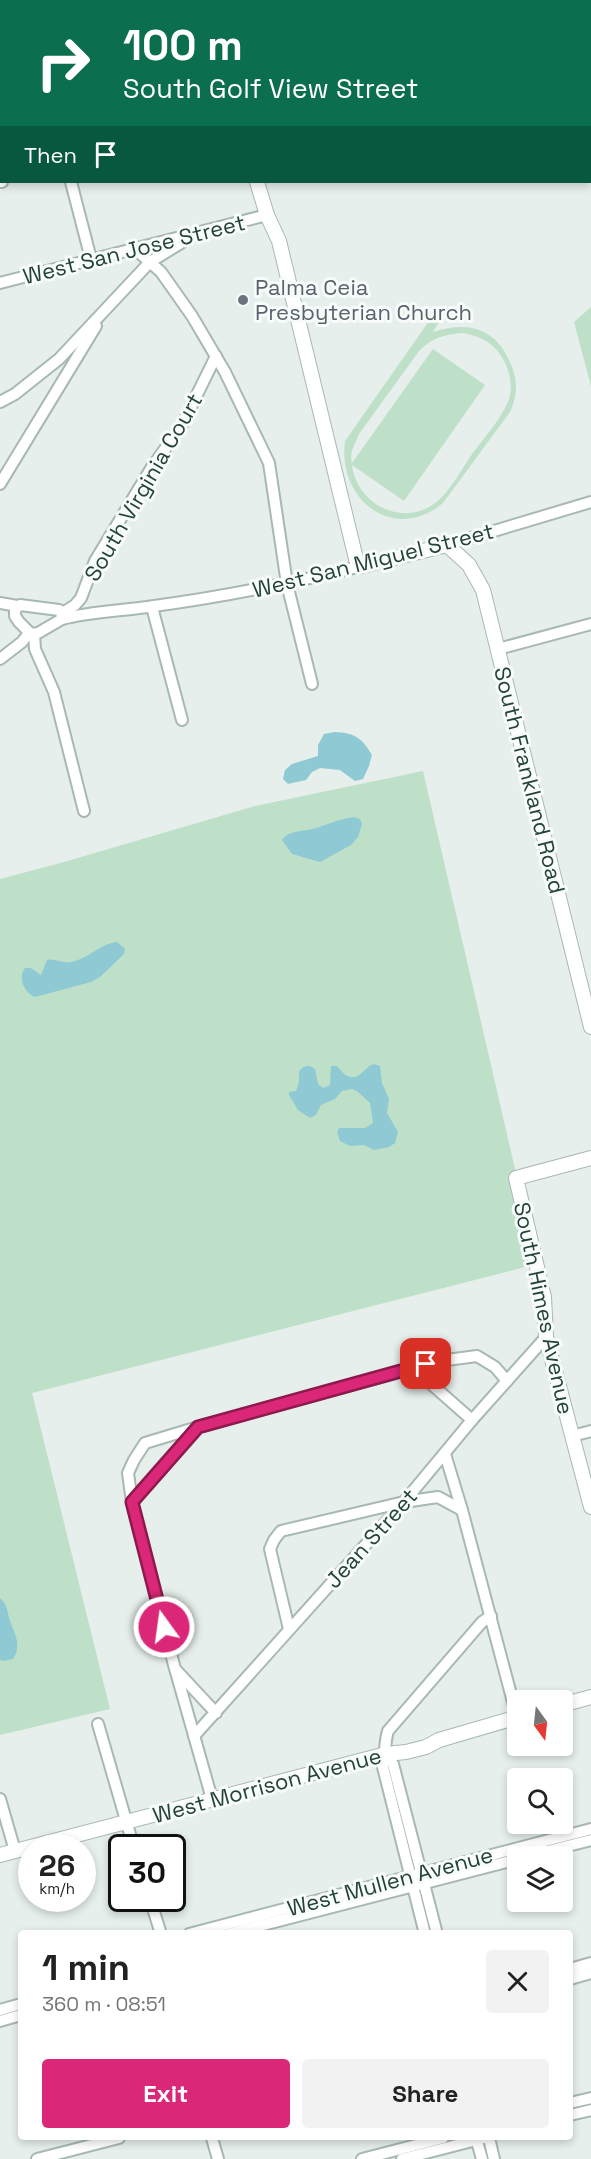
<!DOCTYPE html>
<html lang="en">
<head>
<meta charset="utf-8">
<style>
  :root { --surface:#fff; --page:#f2f2f2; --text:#222; --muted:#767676; --accent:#db2777 }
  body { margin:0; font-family:"Space Grotesk",sans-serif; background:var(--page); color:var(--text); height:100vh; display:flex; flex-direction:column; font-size:22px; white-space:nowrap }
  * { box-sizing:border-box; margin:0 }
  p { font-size:20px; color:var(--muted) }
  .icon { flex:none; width:33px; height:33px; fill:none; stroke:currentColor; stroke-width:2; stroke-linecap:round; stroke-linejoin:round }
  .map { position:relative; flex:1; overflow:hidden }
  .side { position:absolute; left:18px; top:1930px; width:555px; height:210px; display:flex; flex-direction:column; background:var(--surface); border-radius:6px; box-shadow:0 3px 9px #0003 }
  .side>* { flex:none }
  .banner { position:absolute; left:0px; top:0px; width:591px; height:183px; box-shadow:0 3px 9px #0003; background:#0b6e4f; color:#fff; overflow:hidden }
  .needle { width:39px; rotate:165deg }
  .buttons { position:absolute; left:507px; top:1690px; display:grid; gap:12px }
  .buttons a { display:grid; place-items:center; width:66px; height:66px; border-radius:6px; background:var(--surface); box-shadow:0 3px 9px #0003; font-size:30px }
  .speed { position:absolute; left:18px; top:1834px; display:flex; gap:12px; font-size:30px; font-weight:700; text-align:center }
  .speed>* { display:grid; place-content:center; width:78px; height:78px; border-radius:50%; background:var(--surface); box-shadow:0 3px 9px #0003; line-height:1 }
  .speed small { font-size:15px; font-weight:400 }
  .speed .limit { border:3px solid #111; border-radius:9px; background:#fff; color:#111 }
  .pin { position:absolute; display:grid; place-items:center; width:51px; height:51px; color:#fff; margin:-26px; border-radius:12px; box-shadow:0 3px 9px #0006 }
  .me { position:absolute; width:66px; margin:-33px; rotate:346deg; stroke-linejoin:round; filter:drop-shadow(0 0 4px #0008) }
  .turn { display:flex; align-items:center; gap:21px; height:126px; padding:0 24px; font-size:27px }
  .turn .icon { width:78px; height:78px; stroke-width:2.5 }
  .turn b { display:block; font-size:42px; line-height:51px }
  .then { display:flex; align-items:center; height:57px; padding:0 24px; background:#0003; gap:12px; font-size:22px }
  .round { display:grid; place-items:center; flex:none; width:63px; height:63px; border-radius:6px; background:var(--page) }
  .summary { display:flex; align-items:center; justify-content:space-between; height:102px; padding:0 24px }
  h1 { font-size:36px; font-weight:800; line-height:45px }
  .button { display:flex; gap:12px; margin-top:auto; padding:12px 24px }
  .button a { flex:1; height:69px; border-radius:6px; background:var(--accent); color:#fff; font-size:24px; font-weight:800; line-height:69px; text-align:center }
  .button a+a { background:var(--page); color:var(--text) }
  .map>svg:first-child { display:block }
  .green { fill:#bfe0c8; fill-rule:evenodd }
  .water { fill:#8ec9d4 }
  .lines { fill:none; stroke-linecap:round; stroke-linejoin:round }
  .minor-casing { stroke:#a8b8b2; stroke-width:14 }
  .tertiary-casing { stroke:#a8b8b2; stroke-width:16 }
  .minor { stroke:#fff; stroke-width:10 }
  .tertiary { stroke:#fff; stroke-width:14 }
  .route-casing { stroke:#8e194d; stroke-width:15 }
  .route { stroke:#db2777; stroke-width:10 }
  .worship-dot { fill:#6b7280; stroke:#f7fbf9; stroke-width:2 }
  .labels { text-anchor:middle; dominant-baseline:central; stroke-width:6; stroke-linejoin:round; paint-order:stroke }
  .street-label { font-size:22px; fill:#24423a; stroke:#f7fbf9 }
  .worship-label { font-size:22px; fill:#5b616d; stroke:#f7fbf9; text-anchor:start }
</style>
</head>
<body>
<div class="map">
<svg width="591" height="2159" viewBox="0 0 591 2159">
  <rect width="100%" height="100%" fill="#e6efeb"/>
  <g class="green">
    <path d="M591,307V386L574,322Z"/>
    <path d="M434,314L441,319L433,332C470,320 498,329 512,367C518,382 517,397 510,412L443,503C394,544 337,500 345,441ZM463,333C472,335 481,337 489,343C506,355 517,384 507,404C498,423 482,440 470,457C460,472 449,493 434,504C401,527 357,504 352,465L404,501L485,385L433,349L352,463C349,453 355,444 359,434L419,351C432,338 445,334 463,333Z"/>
    <path d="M423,771L537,1264L32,1393L110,1709L0,1735V879L64,862L255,806Z"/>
  </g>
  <g class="water">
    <path d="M335,732C355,733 362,738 372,755L369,766L363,779L355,781L340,770L320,768L312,772L306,780L288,784L283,779L285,770L292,764L318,756V745L324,734Z"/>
    <path d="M354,817L360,819L362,824L358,837L351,845L320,862L292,854L282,840C289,830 301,832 312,829C327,825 339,819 354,817Z"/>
    <path d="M117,942L125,949L124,954L100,977L91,982L35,997C25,993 17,978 25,968H31L41,975L47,960C56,958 62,964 71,962C88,959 99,944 117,942Z"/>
    <path d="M374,1064L380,1066L382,1083L389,1099L387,1113L398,1132L395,1143L389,1147L374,1150L364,1145L350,1146L340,1141L337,1132L339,1128H365L373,1123L370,1103L357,1091L352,1089L342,1091L335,1099L321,1105L316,1115L310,1118L298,1110L289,1095V1092L296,1091L299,1082V1072C302,1065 309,1064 315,1069L318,1084L323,1088L330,1085L331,1066H337C340,1069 344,1075 348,1076C359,1082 365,1066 374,1064Z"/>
    <path d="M0,1598C8,1605 7,1612 10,1621C15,1635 22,1645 13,1659L3,1661L0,1660Z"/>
  </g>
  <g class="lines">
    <defs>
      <g id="minor">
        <path d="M25,0V2"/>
        <path d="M477,0V2"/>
        <path d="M300,2L306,0"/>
        <path d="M590,29H591"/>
        <path d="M0,80H2"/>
        <path d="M0,182H2"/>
        <path d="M71,182L91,259"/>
        <path d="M134,248L161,272L192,316L225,372L269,463L287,584L312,684"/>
        <path d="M0,283L267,215"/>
        <path d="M0,402L15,394L59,359L150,262L189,238"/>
        <path d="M0,484L96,326"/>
        <path d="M447,545L591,502"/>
        <path d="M0,603L17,606"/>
        <path d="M20,605L59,610L61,611L62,619L38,633L31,634L19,622L15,616V609Z"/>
        <path d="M152,607L182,720"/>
        <path d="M63,613L75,605L81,598L95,561L152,467L182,425L216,356"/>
        <path d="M62,619C93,611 123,611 154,606C223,597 291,583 358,567"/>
        <path d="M34,634L35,649L54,692L84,811"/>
        <path d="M498,649L591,624"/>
        <path d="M0,659L22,642L29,633"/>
        <path d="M413,1368L472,1420"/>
        <path d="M198,1427L145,1443L134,1460L128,1473L132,1502L175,1669L216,1713"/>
        <path d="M572,1436L591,1431"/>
        <path d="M445,1454L462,1510"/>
        <path d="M132,1502L198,1427L439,1361L477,1356L495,1367L507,1381"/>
        <path d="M289,1629L270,1549L274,1540L281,1531L404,1502L438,1497L462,1510L517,1717"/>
        <path d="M176,1672L212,1799"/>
        <path d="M98,1724L134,1848"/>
        <path d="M194,1736L404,1502L472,1420L546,1337"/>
        <path d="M386,1754L393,1764L437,1934"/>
        <path d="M0,1799L15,1851"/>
        <path d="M524,1857L591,1840"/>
        <path d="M150,1899L161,1934"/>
        <path d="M189,1934L591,1829"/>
        <path d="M228,1934L518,1859"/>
        <path d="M425,1934L383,1767C386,1755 384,1743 388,1731L482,1622L491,1616"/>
        <path d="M570,1969L591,1963"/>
        <path d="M570,1979L591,1973"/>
        <path d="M0,2010L21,2004"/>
        <path d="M0,2021L21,2015"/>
        <path d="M570,2103L591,2098"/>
        <path d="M570,2115L591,2110"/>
        <path d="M212,2138L218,2159"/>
        <path d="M476,2138L482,2159"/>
        <path d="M489,2138L494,2159"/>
        <path d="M37,2159L119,2138"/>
        <path d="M362,2159L443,2138"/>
        <path d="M402,2159L484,2138"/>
      </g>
      <g id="tertiary">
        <path d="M208,0L209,2"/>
        <path d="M257,182L267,215L279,241L358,567L447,545L469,565L483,590L591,1027"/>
        <path d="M591,1158L516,1178L544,1297L546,1337L591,1507"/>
        <path d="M562,1705L591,1697"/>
        <path d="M0,1855L386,1754L406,1752L426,1747L439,1740L518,1717"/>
      </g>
    </defs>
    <use href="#minor" class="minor-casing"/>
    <use href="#tertiary" class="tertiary-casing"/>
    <use href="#minor" class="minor"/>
    <use href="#tertiary" class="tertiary"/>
  </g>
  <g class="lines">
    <defs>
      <path id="route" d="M164,1627L132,1502L198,1427L426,1364"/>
    </defs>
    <use href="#route" class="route-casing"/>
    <use href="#route" class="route"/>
  </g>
  <circle class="worship-dot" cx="243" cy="300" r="6"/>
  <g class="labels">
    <g class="street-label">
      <text transform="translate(134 249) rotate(-14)">West San Jose Street</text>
      <text transform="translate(143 487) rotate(-60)">South Virginia Court</text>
      <text transform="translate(373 560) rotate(-14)">West San Miguel Street</text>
      <text transform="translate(530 780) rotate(76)">South Frankland Road</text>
      <text transform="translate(544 1308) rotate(78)">South Himes Avenue</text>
      <text transform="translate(371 1538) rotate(-48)">Jean Street</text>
      <text transform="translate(267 1785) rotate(-15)">West Morrison Avenue</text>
      <text transform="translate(390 1881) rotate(-15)">West Mullen Avenue</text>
    </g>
    <g class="worship-label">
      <text x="255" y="287">Palma Ceia<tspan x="255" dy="25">Presbyterian Church</tspan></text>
    </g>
  </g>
</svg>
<div class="buttons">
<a><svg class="needle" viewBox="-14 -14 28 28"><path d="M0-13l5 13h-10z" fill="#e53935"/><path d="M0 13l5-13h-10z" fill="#767676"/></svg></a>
<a><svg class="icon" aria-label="search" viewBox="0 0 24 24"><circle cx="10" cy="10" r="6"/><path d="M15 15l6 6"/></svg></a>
<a><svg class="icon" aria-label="layers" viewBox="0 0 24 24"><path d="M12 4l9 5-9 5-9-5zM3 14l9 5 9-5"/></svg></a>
</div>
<div class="speed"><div>26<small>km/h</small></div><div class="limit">30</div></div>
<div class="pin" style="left:426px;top:1364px;background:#d93025"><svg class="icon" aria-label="arrive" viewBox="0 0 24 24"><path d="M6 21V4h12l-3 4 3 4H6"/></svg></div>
<svg class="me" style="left:164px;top:1627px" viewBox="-20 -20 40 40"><circle r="17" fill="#db2777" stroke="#fff" stroke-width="3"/><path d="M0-11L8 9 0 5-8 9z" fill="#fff"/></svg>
<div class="banner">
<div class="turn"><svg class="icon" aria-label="right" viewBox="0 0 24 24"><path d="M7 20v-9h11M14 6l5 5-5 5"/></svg><div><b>100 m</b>South Golf View Street</div></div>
<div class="then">Then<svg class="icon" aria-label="arrive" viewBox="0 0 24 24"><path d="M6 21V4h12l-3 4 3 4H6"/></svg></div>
</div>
<section class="side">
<div class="summary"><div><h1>1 min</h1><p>360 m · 08:51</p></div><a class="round"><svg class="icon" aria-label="close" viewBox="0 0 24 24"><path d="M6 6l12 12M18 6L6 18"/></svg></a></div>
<div class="button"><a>Exit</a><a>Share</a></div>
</section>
</div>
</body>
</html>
